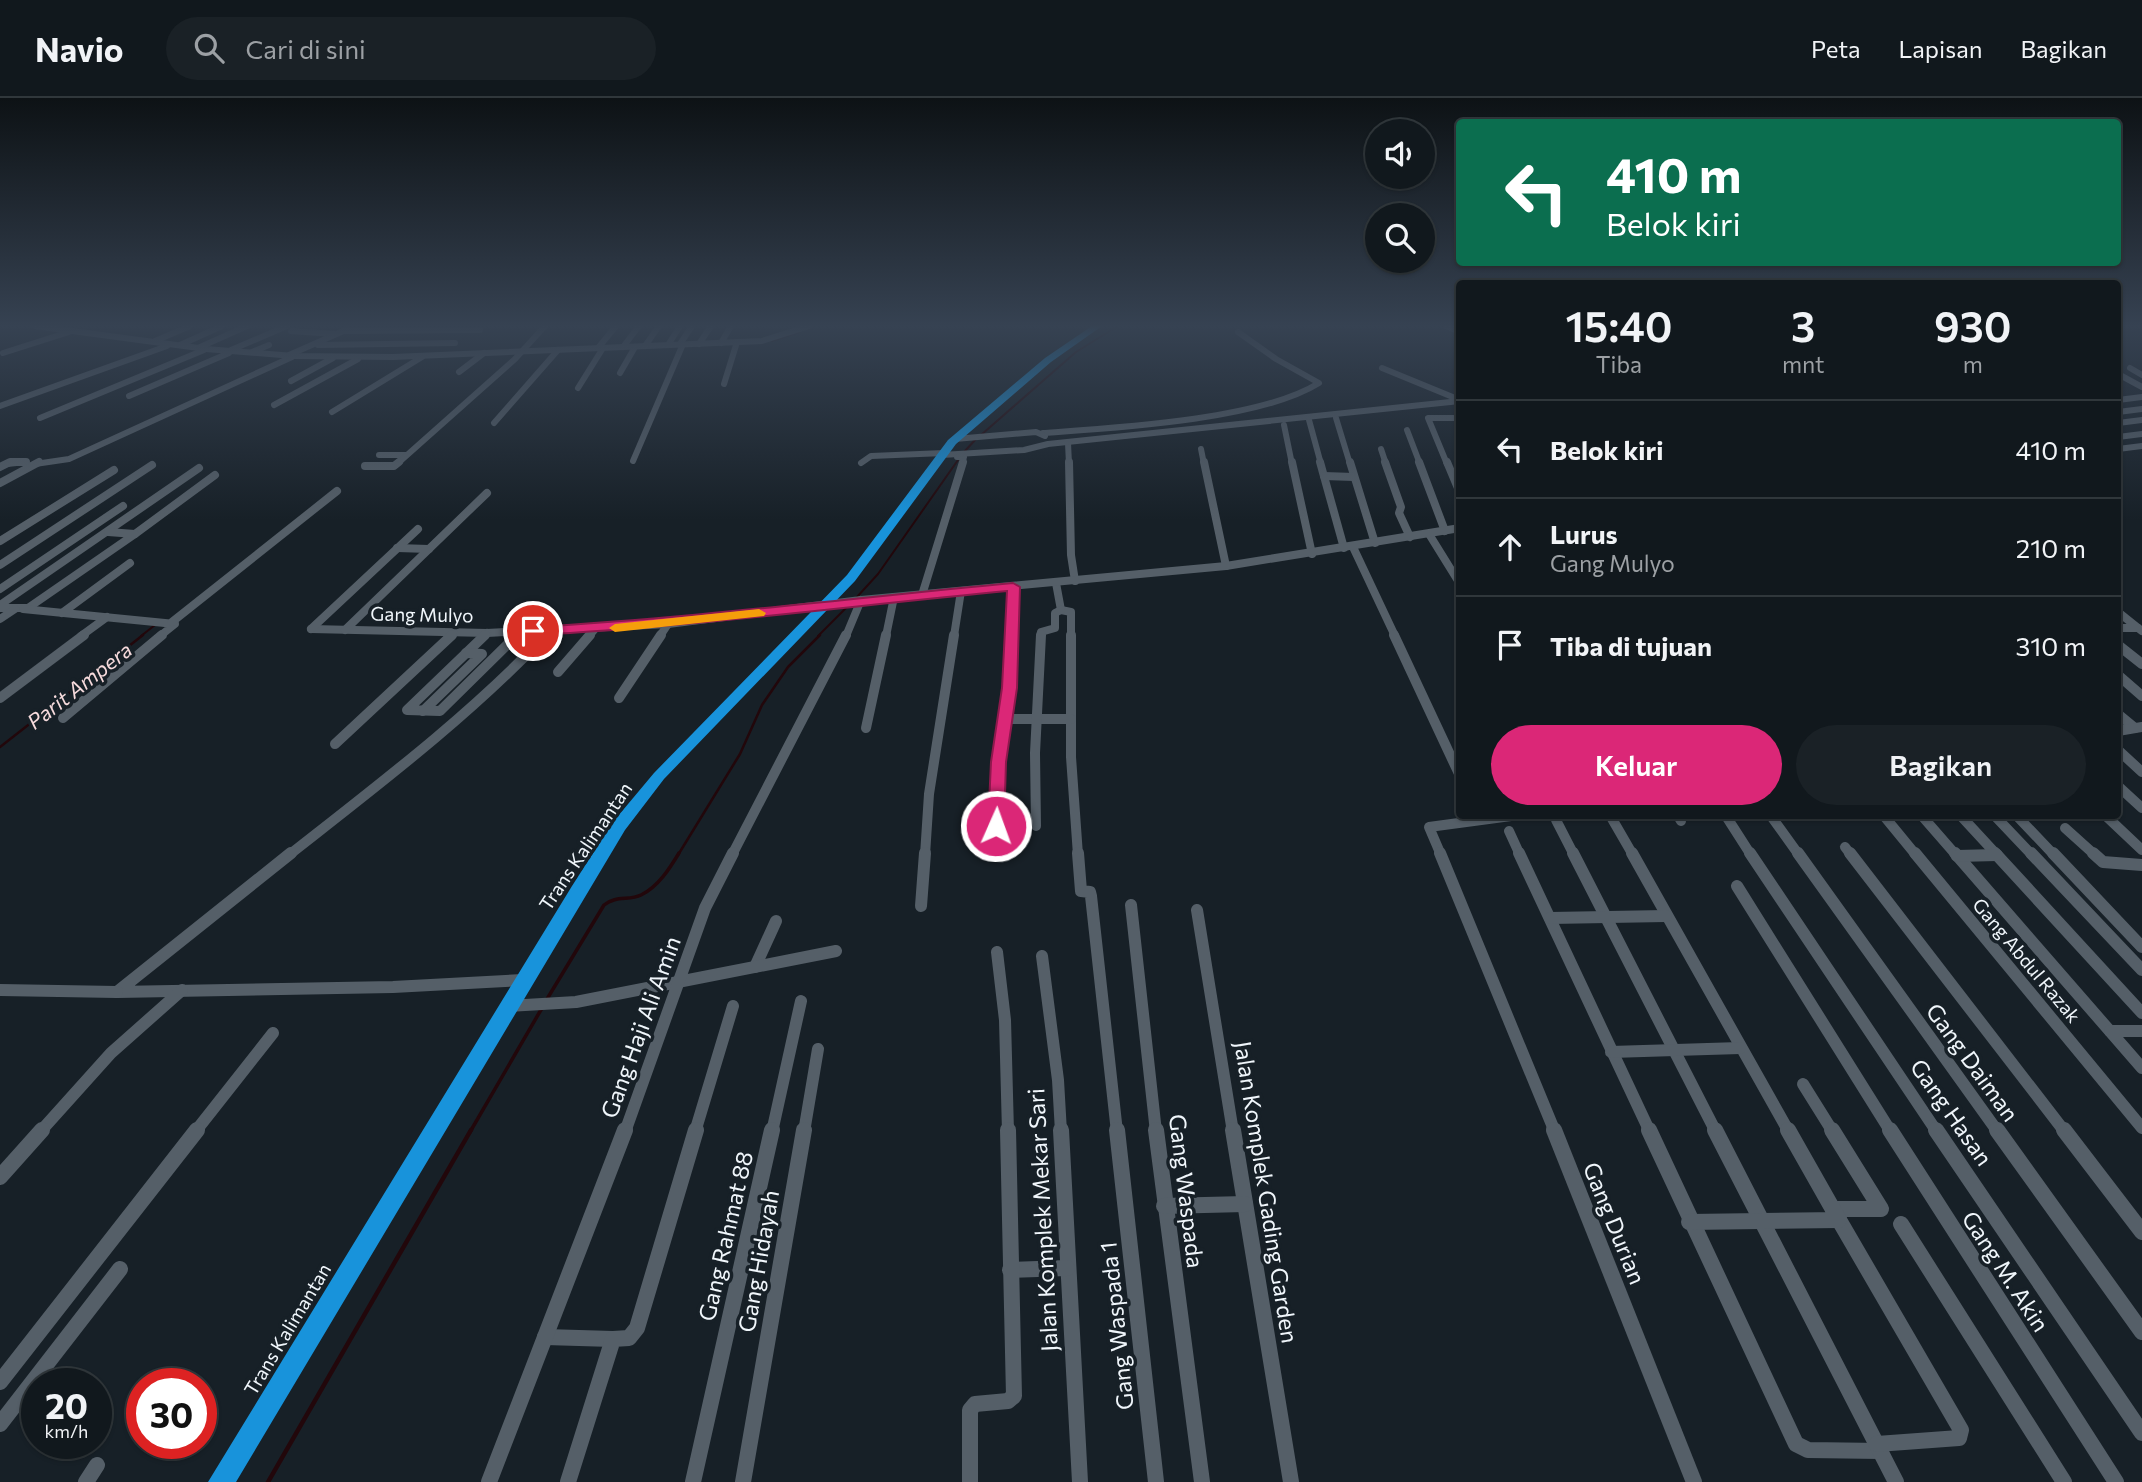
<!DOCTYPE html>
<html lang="id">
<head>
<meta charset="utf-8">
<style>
  :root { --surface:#11181d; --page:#1a2126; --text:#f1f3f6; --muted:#9ca0a4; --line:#30373b; --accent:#db2777 }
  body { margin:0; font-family:Commissioner,sans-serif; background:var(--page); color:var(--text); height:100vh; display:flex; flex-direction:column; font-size:26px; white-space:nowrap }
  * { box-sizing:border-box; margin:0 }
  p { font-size:23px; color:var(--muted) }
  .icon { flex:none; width:38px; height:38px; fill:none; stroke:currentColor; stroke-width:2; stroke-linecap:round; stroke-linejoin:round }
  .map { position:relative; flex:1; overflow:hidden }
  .drawer { position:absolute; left:1456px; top:182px; width:665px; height:539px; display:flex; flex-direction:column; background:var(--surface); border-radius:7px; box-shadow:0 2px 5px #0004,0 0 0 2px var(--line) }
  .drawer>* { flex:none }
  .top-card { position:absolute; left:1456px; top:21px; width:665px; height:147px; border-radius:7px; box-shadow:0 2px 5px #0004,0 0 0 2px var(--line); background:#0b6e4f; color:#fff; overflow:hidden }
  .tools { position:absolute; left:1365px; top:21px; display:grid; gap:14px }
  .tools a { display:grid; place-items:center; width:70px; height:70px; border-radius:50%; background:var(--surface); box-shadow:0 2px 5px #0004,0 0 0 2px var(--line); font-size:35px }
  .speed { position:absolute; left:21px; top:1270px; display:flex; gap:14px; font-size:35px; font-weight:700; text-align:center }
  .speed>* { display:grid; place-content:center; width:91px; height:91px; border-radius:50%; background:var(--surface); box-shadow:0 2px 5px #0004,0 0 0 2px var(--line); line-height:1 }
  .speed small { font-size:18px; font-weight:400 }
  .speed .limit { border:10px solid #d22; background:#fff; color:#111 }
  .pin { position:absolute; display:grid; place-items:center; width:60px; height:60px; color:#fff; margin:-30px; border:4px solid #fff; border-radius:50%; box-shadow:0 2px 7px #0007 }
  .me { position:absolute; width:77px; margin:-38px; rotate:2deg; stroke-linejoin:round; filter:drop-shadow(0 0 5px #0008) }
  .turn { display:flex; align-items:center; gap:24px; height:147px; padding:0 35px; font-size:32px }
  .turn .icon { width:91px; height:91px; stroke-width:2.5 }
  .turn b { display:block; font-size:49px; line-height:60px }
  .eta { display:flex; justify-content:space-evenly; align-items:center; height:119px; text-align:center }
  .eta b { font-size:42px; font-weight:600; line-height:49px }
  .cta { display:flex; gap:14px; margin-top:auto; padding:14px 35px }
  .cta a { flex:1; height:80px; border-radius:42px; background:var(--accent); color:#fff; font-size:28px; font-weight:600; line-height:80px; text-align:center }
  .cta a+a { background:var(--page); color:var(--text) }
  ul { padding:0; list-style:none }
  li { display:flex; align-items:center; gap:21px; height:98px; padding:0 35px; border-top:2px solid var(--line) }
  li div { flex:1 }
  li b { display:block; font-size:26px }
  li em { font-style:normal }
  header { display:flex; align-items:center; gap:42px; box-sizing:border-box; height:98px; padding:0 35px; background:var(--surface); border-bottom:2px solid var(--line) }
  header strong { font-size:33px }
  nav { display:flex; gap:38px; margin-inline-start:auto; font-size:24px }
  .search { width:490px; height:63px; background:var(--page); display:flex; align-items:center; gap:18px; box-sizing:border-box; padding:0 24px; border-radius:38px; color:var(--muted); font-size:26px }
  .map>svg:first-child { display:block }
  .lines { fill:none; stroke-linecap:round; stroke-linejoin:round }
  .stream-far3 { stroke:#22070b; stroke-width:2 }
  .stream-far2 { stroke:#22070b; stroke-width:2.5 }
  .stream-far1 { stroke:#22070b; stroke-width:3.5 }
  .stream { stroke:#22070b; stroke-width:4.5 }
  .minor-far4 { stroke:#555f68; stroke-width:6 }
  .minor-far3 { stroke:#555f68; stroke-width:8 }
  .minor-far2 { stroke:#555f68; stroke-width:10 }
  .minor-far1 { stroke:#555f68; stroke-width:12 }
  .minor { stroke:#555f68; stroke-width:16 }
  .highway { fill:#1893db; fill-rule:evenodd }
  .route { fill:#db2777; stroke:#8e194d; stroke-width:2 }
  .slow { fill:#f59e0b }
  .labels { text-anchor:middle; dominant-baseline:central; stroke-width:7; stroke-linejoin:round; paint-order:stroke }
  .street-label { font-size:19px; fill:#f0f6fb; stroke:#172027 }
  .water-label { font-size:21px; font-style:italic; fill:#f7dbdd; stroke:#172027 }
  .near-street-label { font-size:23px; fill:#f0f6fb; stroke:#172027 }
</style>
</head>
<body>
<header>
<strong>Navio</strong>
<div class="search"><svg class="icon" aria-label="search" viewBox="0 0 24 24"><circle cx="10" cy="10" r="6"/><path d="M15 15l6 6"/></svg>Cari di sini</div>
<nav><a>Peta</a><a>Lapisan</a><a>Bagikan</a></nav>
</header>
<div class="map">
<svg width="2142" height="1384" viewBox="0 0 2142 1384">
  <rect width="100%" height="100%" fill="#172027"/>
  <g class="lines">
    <g class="stream-far3">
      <path d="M808,231L815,228"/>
      <path d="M772,243L799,234"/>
      <path d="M981,337L1076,254L1118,228"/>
      <path d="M964,354L976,341"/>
      <path d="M856,500L878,476L958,362"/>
      <path d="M141,538L155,527"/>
      <path d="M818,538L847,509"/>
    </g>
    <g class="stream-far2">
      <path d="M0,649L143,537"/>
      <path d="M678,757L740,656L762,607L788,569L820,537"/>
    </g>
    <g class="stream-far1">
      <path d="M547,901L604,807C616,797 629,803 641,797C658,789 670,770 679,755"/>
      <path d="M470,1034L542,910"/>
    </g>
    <path class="stream" d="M268,1384L471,1032"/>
    <g class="minor-far4">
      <path d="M35,228L206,251L294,258L393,259L762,243L809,228"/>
      <path d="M1446,228L1460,234"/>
      <path d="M291,233L334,236"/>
      <path d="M343,233L480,232"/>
      <path d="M155,243L190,228"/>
      <path d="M721,245L731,228"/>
      <path d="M680,246L692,228"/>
      <path d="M699,246L711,228"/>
      <path d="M180,247L222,228"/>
      <path d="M318,247L455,245"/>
      <path d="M668,247L680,228"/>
      <path d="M645,248L659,228"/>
      <path d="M623,249L639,228"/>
      <path d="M198,250L247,228"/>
      <path d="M598,250L616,228"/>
      <path d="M231,252L287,228"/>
      <path d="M252,254L269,247"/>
      <path d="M3,255L69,234"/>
      <path d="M289,257L348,231"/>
      <path d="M1382,270L1460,302"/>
      <path d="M2130,270L2142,277"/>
      <path d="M459,274L484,255"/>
      <path d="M620,275L635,249"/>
      <path d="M2118,276L2142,289"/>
      <path d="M291,283L333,260"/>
      <path d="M724,286L737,244"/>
      <path d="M578,290L603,250"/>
      <path d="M129,298L229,255"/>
      <path d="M2118,302L2142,299"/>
      <path d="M274,307L358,261"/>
      <path d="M0,308L167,248"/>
      <path d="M332,314L422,259"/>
      <path d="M2118,314L2142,311"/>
      <path d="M40,320L204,252"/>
      <path d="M1336,320L1350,366"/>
      <path d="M1309,322L1321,366"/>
      <path d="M494,325L558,252"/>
      <path d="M2118,325L2142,322"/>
      <path d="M1284,327L1292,366"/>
      <path d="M1407,332L1420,366"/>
      <path d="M1043,335C1115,330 1260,322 1319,285L1276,261L1238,234"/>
      <path d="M2118,339L2142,336"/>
      <path d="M955,341L1036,334L1045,338"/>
      <path d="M1068,345L1069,366"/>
      <path d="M1201,351L1204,366"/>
      <path d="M1381,351L1386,366"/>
      <path d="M2118,351L2142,348"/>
      <path d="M379,357H406"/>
      <path d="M942,357L1024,352L1048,346L1460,303"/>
      <path d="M957,359H964L962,366"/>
      <path d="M633,363L683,246"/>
      <path d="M861,365L871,358L944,355"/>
      <path d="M7,366L26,364"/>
      <path d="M35,366L69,361L292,259"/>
      <path d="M397,366L515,261L545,228"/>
      <path d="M1447,366L1428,320H1457L1460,326"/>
    </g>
    <g class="minor-far3">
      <path d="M1069,364L1071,457L1075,483"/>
      <path d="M1204,364L1226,468"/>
      <path d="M1292,364L1312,456"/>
      <path d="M1320,364L1344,450"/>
      <path d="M1350,364L1375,445"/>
      <path d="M1385,364L1401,409L1399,415L1410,439"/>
      <path d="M1419,364L1445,433"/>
      <path d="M1447,364L1460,395"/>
      <path d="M365,368H394L399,364"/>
      <path d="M0,369L10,364H26"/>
      <path d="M1324,378L1354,379"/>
      <path d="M0,385L39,364"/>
      <path d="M135,436L215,377"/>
      <path d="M1429,436L1460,486"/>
      <path d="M0,443L114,372"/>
      <path d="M1353,449L1395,538"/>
      <path d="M397,450L429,451"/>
      <path d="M0,467L152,367"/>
      <path d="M1056,485L1061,512"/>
      <path d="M0,491L123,408"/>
      <path d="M922,497L963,364"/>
      <path d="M0,507L199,370"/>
      <path d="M0,510H28L135,436L108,434"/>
      <path d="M23,511L175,526L160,538"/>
      <path d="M1061,512L1071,514V538"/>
      <path d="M2118,514L2142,533"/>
      <path d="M62,515L130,465"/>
      <path d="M0,521L15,511"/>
      <path d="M172,524L337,393"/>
      <path d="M2118,530H2138"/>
      <path d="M311,531L487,535L668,526L861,502L1226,468L1460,430"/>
      <path d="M311,531L418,431"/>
      <path d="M345,532L487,395"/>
      <path d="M81,538L107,519"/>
      <path d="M450,538L454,535"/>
      <path d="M484,538L487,535"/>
      <path d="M516,538L520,534"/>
      <path d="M544,538L549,533"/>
      <path d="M589,538L595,531"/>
      <path d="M660,538L668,526"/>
      <path d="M846,538L861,502"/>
      <path d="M886,538L894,499"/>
      <path d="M954,538L961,493"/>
      <path d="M1011,538L1013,489"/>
      <path d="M1041,538V534L1055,530V515L1061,512"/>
    </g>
    <g class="minor-far2">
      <path d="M485,537L407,612L440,613L517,537"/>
      <path d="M1071,537V659L1078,757"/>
      <path d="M1394,537L1460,678"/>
      <path d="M2118,547L2142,566"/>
      <path d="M558,574L590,537"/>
      <path d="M2118,577L2142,598"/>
      <path d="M0,600L84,537"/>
      <path d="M619,600L661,537"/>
      <path d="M423,613L482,556L466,555"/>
      <path d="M2118,616L2135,630"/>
      <path d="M63,620L162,537"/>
      <path d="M1005,621H1071"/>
      <path d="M866,630L886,537"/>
      <path d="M2118,633L2142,629"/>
      <path d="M335,646L452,537"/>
      <path d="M2118,652L2142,674"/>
      <path d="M2118,688L2142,710"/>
      <path d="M1678,718L1681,723"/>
      <path d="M1726,718L1751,757"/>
      <path d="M1771,718L1799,757"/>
      <path d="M1884,718L1916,757"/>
      <path d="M1922,718L1956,757"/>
      <path d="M1961,718L1997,757"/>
      <path d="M1995,718L2032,757"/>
      <path d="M2017,718L2054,757"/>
      <path d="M2106,718L2142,752"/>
      <path d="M1611,719L1633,757"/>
      <path d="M1556,722L1574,757"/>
      <path d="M1036,728L1035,655L1041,537"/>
      <path d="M2065,730L2095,757"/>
      <path d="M1509,733L1520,757"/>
      <path d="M1845,749L1851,757"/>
      <path d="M994,754L998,664L1009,590L1011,537"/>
      <path d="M289,757C378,687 468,619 546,537"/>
      <path d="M732,757L846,537"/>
      <path d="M925,757L929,696L954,537"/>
      <path d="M1441,757L1429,729L1511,718"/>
      <path d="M1993,757H1997"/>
    </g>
    <g class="minor-far1">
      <path d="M291,755L117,894L393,889L523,882"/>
      <path d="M1078,755L1081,793L1090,794L1091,798L1117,1034"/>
      <path d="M1440,755L1555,1034"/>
      <path d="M1519,755L1650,1034"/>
      <path d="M1573,755L1716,1034"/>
      <path d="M1632,755L1789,1034"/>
      <path d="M1750,755L1937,1034"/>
      <path d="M1798,755L1998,1034"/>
      <path d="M1850,755L2065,1034"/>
      <path d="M1915,755L2142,1030"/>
      <path d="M1955,755L2142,970"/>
      <path d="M1995,755L2142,915"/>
      <path d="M2031,755L2142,872"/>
      <path d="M2053,755L2142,849"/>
      <path d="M2093,755L2103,764L2142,767"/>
      <path d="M1957,758L1997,757"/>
      <path d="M1737,788L1891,1034"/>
      <path d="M1131,807L1156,1034"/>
      <path d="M921,808L925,755"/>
      <path d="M1197,812L1233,1034"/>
      <path d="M1550,820L1666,818"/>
      <path d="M997,854L1005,922L1008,1034"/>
      <path d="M1042,858L1058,982L1061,1034"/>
      <path d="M755,869L776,823"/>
      <path d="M0,892L117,894"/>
      <path d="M508,908L576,904L836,853"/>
      <path d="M2110,933H2142"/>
      <path d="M1611,954L1740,950"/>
      <path d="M1803,986L1833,1034"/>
      <path d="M40,1034L111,955L182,892"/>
      <path d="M195,1034L273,935"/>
      <path d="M625,1034L705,810L733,755"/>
      <path d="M695,1034L733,908"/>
      <path d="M772,1034L801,903"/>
      <path d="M804,1034L818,951"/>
    </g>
    <g class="minor">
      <path d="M1061,1032L1080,1384"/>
      <path d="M1117,1032L1156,1384"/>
      <path d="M1156,1032L1202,1384"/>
      <path d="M1233,1032L1291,1384"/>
      <path d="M1554,1032L1694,1384"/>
      <path d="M1649,1032L1796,1346L1808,1352L1881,1353"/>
      <path d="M1715,1032L1896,1384"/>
      <path d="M1832,1032L1881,1111H1833"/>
      <path d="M1890,1032L2116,1384"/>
      <path d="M1936,1032L2142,1335"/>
      <path d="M1997,1032L2142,1234"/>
      <path d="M2064,1032L2142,1134"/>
      <path d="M0,1079L42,1032"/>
      <path d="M1164,1108L1245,1106"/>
      <path d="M1839,1122L1961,1332L1959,1340L1877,1346"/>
      <path d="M1689,1124L1839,1122L1788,1032"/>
      <path d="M1901,1126L2064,1384"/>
      <path d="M1010,1172L1067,1170"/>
      <path d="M545,1239L613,1241"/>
      <path d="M0,1284L197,1032"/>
      <path d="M0,1326L120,1171"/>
      <path d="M86,1384L97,1367"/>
      <path d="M489,1384L625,1032"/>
      <path d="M568,1384L613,1241L629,1240L637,1230L696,1032"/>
      <path d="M693,1384L772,1032"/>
      <path d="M743,1384L804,1032"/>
      <path d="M970,1384V1312L975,1306L1008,1303L1014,1298L1008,1032"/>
    </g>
    <path class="highway" d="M1092,228H1102L1051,264L956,346L855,483L664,681L625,732L236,1384H208L572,788L613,724L654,675L847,477L948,342L1045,260Z"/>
  </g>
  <linearGradient id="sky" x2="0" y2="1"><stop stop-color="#0d1215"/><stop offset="0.54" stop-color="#364252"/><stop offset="1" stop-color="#364252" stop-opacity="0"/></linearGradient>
  <rect width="2142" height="422" fill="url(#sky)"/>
  <path class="route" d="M1013,485L1020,489L1017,590L1006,664L1004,728L996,733L988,728L991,664L1002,590L1007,493C849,508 691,529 533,537L526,533L533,529C693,520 853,500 1013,485Z"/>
  <path class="slow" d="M759,511L766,515L764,518L615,534L609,530L615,526Z"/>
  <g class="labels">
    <g class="street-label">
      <text transform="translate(422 516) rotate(1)">Gang Mulyo</text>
      <text transform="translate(585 748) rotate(-56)">Trans Kalimantan</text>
      <text transform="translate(2027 862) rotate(50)">Gang Abdul Razak</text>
      <text transform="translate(287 1231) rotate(-59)">Trans Kalimantan</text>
    </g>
    <g class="water-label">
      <text transform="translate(79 587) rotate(-38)">Parit Ampera</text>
    </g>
    <g class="near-street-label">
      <text transform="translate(640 929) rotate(-70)">Gang Haji Ali Amin</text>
      <text transform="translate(1973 964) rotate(54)">Gang Daiman</text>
      <text transform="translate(1952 1014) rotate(55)">Gang Hasan</text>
      <text transform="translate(1187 1093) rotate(83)">Gang Waspada</text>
      <text transform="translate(1267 1094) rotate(81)">Jalan Komplek Gading Garden</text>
      <text transform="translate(1042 1122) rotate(-93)">Jalan Komplek Mekar Sari</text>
      <text transform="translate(1615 1125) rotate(68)">Gang Durian</text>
      <text transform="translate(725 1138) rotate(-77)">Gang Rahmat 88</text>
      <text transform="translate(758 1163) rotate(-80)">Gang Hidayah</text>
      <text transform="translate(2006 1173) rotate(57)">Gang M. Akin</text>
      <text transform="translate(1116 1228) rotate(-96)">Gang Waspada 1</text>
    </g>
  </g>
</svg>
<div class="tools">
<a><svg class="icon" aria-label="sound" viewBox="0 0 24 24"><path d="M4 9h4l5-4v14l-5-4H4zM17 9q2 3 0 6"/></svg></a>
<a><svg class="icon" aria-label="search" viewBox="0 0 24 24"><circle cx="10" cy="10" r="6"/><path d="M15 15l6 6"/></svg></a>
</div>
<div class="speed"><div>20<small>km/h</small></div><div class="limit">30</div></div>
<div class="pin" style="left:533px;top:533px;background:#d93025"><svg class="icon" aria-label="arrive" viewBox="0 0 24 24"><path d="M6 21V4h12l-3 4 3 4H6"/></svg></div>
<svg class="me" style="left:996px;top:728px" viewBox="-20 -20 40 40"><circle r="17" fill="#db2777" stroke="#fff" stroke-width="3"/><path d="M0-11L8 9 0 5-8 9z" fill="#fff"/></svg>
<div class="top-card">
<div class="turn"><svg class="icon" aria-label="left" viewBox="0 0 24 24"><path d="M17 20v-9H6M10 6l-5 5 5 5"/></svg><div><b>410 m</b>Belok kiri</div></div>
</div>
<section class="drawer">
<div class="eta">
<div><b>15:40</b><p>Tiba</p></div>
<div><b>3</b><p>mnt</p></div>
<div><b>930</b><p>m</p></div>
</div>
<ul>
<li><svg class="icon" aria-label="left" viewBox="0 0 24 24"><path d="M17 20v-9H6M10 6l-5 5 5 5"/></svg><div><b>Belok kiri</b></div><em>410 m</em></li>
<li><svg class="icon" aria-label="ahead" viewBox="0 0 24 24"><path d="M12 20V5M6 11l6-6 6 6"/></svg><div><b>Lurus</b><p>Gang Mulyo</p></div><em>210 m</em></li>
<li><svg class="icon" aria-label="arrive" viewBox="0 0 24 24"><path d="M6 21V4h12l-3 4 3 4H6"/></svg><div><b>Tiba di tujuan</b></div><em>310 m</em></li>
</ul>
<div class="cta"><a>Keluar</a><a>Bagikan</a></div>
</section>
</div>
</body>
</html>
